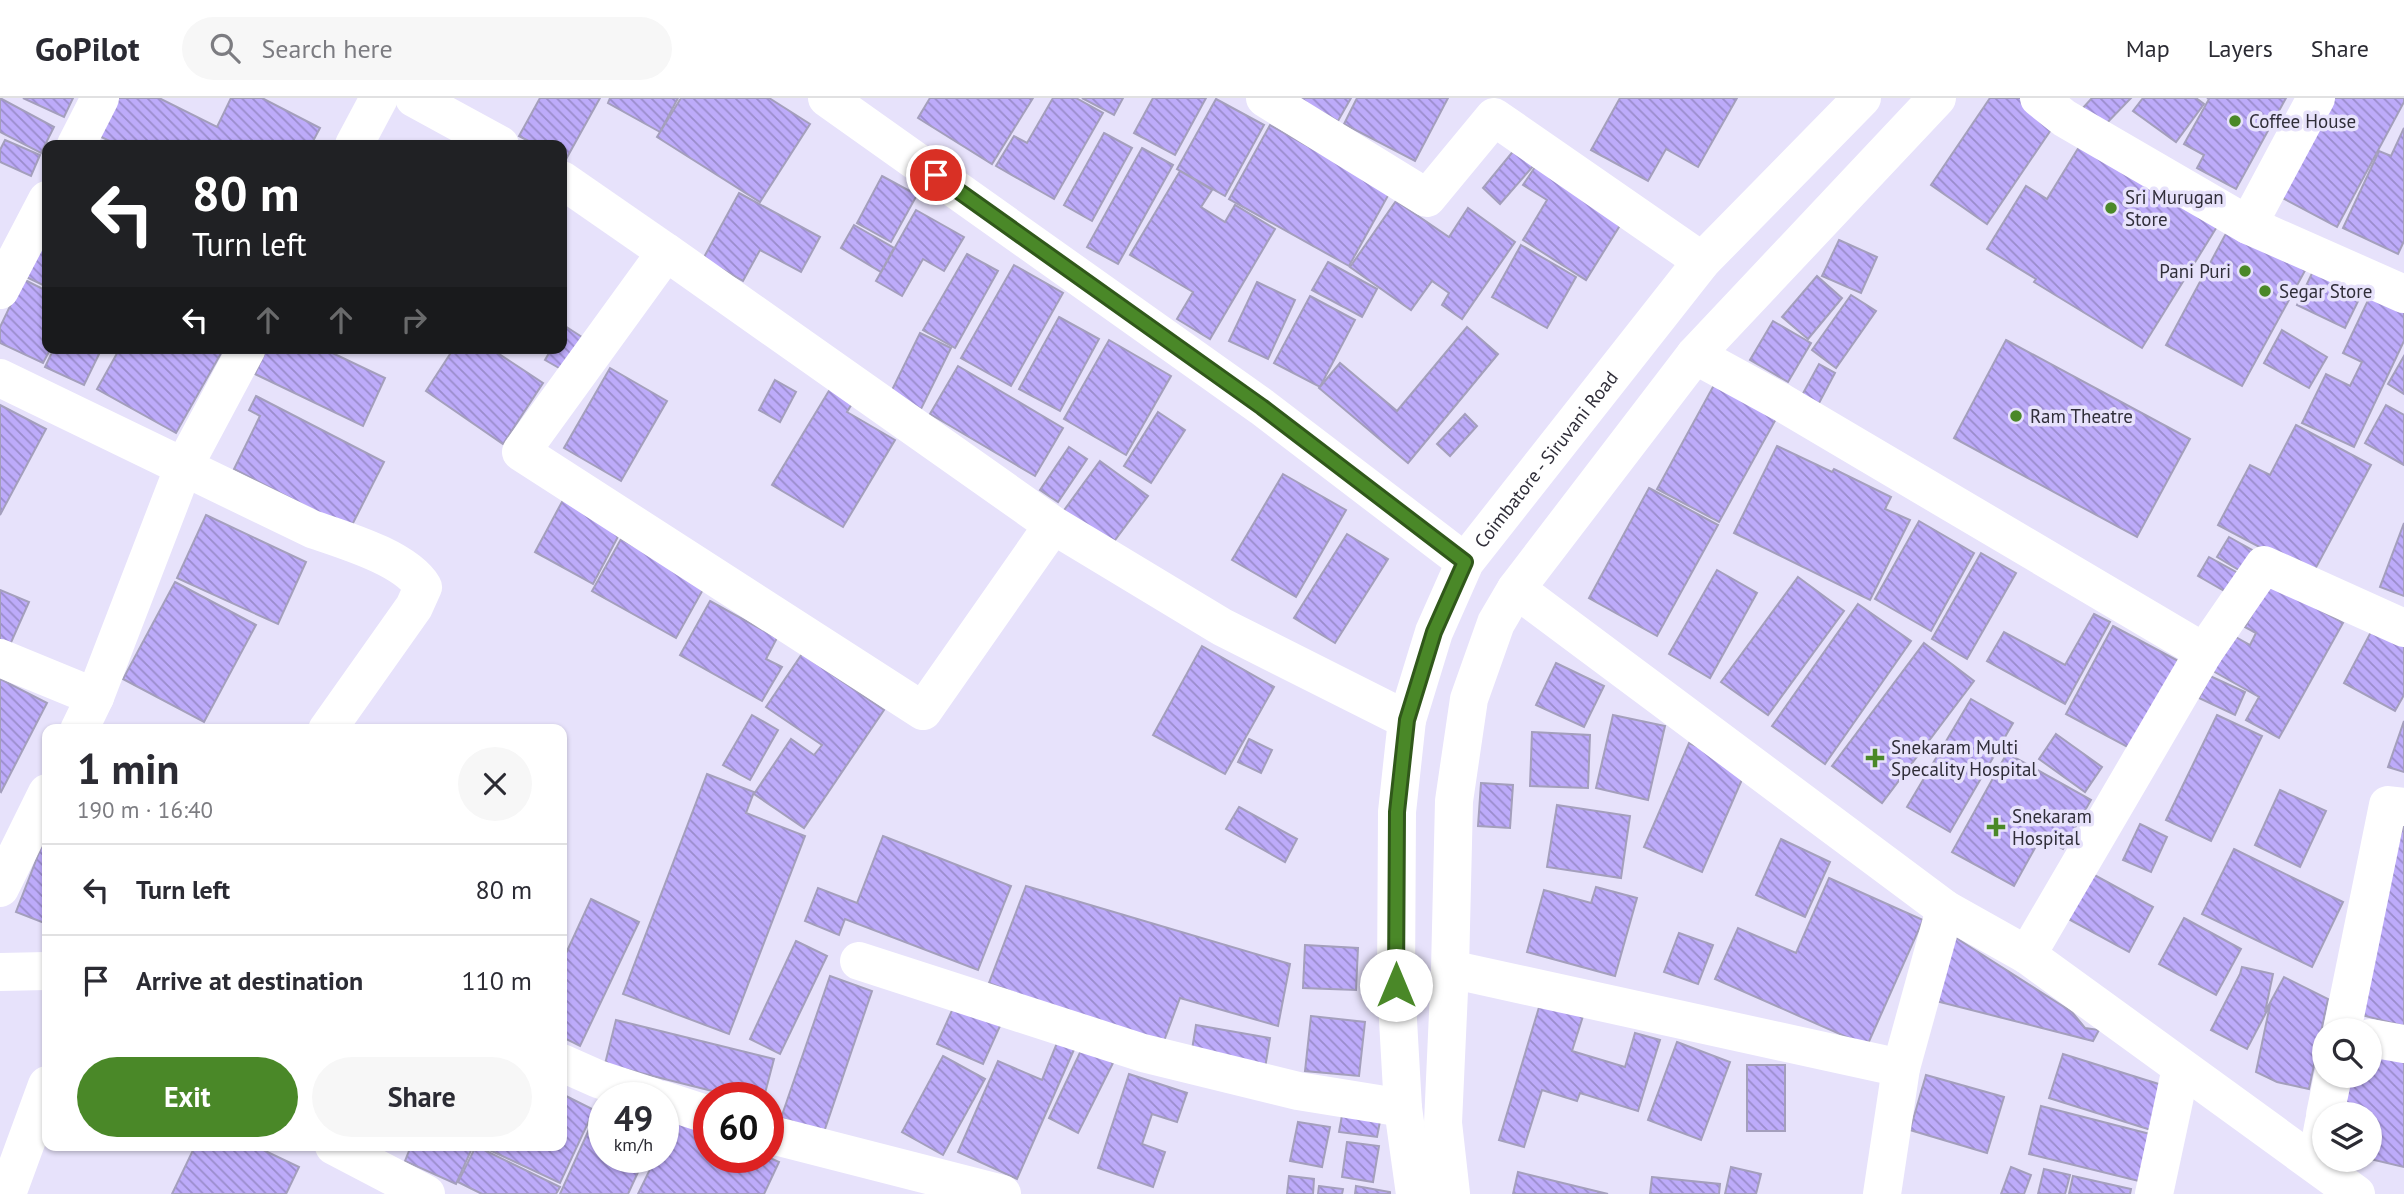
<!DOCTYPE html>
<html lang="en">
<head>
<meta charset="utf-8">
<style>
  :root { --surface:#fff; --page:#f7f7f7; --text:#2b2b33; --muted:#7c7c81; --line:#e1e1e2; --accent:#4a8828 }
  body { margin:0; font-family:"PT Sans",sans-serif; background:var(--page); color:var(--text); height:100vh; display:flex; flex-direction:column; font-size:26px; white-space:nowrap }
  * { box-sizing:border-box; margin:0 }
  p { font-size:23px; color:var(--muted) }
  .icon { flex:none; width:38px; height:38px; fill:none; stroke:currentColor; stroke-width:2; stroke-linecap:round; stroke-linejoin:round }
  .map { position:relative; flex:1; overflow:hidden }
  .side { position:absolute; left:42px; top:626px; width:525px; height:427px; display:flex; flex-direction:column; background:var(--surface); border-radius:14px; box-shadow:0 2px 5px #0004 }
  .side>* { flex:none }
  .hud { position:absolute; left:42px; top:42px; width:525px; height:214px; border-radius:14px; box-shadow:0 2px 5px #0004; background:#202124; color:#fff; overflow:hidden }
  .controls { position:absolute; left:2312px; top:920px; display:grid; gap:14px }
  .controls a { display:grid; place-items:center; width:70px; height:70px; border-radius:50%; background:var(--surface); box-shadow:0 2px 5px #0004; font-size:35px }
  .speed { position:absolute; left:588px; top:984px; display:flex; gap:14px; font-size:35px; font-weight:700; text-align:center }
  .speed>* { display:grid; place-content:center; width:91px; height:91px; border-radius:50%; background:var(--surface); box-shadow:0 2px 5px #0004; line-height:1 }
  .speed small { font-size:18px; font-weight:400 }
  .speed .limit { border:10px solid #d22; background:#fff; color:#111 }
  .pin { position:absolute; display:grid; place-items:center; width:60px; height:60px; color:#fff; margin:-30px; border:4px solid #fff; border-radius:50%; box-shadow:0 2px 7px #0007 }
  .me { position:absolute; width:77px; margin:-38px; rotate:0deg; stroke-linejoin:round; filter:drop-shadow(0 0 5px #0008) }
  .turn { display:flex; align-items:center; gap:24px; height:147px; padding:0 35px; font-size:32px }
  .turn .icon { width:91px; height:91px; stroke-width:2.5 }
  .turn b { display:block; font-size:49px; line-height:60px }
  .lanes { display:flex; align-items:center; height:66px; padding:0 35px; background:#0003; justify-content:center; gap:35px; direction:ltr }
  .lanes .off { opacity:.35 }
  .round { display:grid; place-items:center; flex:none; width:74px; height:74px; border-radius:37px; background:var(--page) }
  .overview { display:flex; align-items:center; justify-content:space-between; height:119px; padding:0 35px }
  h1 { font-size:42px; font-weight:800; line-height:52px }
  .action { display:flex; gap:14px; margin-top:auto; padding:14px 35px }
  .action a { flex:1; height:80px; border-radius:42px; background:var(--accent); color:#fff; font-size:28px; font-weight:800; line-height:80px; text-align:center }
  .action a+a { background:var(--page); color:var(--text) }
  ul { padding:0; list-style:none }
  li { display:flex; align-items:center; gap:21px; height:91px; padding:0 35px; border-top:2px solid var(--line) }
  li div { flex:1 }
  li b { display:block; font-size:26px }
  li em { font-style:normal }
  header { display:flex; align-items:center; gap:42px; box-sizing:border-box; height:98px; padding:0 35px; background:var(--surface); border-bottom:2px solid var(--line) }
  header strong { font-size:33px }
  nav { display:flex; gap:38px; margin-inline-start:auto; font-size:24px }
  .search { width:490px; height:63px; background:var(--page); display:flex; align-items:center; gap:18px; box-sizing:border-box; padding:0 24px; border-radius:38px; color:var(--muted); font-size:26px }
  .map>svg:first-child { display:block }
  .building { fill:url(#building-back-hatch); stroke:#a49fbc; stroke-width:2 }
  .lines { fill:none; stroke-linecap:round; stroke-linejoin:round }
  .minor { stroke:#fff; stroke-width:38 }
  .major { stroke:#fff; stroke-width:38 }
  .route-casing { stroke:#30581a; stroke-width:18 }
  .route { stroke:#4a8828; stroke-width:12 }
  .poi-dot { fill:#4a8828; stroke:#e7e2fb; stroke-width:2.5 }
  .labels { text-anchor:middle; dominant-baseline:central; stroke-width:7; stroke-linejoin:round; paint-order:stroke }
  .poi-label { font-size:19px; fill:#302e39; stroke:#e7e2fb; text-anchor:start }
  .street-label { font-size:19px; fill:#302e39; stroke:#e7e2fb }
</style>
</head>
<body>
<header>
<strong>GoPilot</strong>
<div class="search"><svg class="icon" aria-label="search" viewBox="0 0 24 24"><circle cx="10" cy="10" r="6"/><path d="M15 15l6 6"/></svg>Search here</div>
<nav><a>Map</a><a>Layers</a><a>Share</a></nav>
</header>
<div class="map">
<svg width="2404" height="1096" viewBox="0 0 2404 1096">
  <defs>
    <pattern id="building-back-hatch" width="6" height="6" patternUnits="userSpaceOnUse" patternTransform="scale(1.75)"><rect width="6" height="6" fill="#bdabfa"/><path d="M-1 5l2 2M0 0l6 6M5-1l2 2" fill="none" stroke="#9a8ccb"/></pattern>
  </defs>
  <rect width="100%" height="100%" fill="#e7e2fb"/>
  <g class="building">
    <path d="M0,0L54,29L41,55L0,34Z"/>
    <path d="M23,0H73L64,19Z"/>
    <path d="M116,0H159L217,29L231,0H262L320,30L311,47H118L97,37Z"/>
    <path d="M540,0H600L565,63L562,61V47H536L519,38Z"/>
    <path d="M610,0H678L660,34L608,5Z"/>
    <path d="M681,0H769L810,26L760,104L657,39Z"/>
    <path d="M930,0H1033L992,66L918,20Z"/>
    <path d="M1053,0H1076L1103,15L1054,101L996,68L1014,38L1027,45Z"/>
    <path d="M1082,0H1123L1114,17Z"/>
    <path d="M1153,0H1206L1175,57L1134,35Z"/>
    <path d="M1297,0H1351L1338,23Z"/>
    <path d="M1357,0H1448L1415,63L1344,26Z"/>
    <path d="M1620,0H1737L1698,69L1666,51L1648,83L1591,52Z"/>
    <path d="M1990,0H2024L2057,23L1987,126L1931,87Z"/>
    <path d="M2092,0H2131L2101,31L2081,12Z"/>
    <path d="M2143,0H2196L2204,6L2176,44L2133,13Z"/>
    <path d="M2207,0H2286L2236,91L2197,70L2204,57L2184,46L2209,1Z"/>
    <path d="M2328,0H2404V4L2337,129L2277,97Z"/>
    <path d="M1216,1L1264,27L1225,98L1177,71Z"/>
    <path d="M1270,27L1390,94L1349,168L1229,101Z"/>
    <path d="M2404,30V143L2398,156L2343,130L2379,53L2391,58Z"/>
    <path d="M1104,35L1132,50L1092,123L1064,107Z"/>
    <path d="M5,42L40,57L31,78L0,64V52Z"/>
    <path d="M2082,44L2223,119L2142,250L2034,184L2036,181L1987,151L2026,88L2047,101Z"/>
    <path d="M1142,50L1173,67L1118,166L1087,149Z"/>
    <path d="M1515,51L1534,67L1500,106L1483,90Z"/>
    <path d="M1537,66L1624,121L1586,182L1523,142L1547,102L1523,87Z"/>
    <path d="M1180,73L1212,92L1201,109L1225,124L1235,107L1275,131L1210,241L1177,221L1193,194L1130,157Z"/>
    <path d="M882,78L917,97L891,144L857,125Z"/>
    <path d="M739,95L820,139L801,174L760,152L743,183L703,161Z"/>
    <path d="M1396,103L1449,139L1468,110L1515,144L1462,221L1442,207L1449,195L1432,183L1411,212L1350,169Z"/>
    <path d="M916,112L964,139L944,173L923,161L902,198L876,183Z"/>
    <path d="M47,127V189L22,177Z"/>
    <path d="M854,127L894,150L881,174L841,150Z"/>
    <path d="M2230,128L2307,169L2242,288L2166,247Z"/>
    <path d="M1839,142L1877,159L1861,195L1822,178Z"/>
    <path d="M1521,147L1576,179L1547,230L1492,199Z"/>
    <path d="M967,156L998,173L955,250L923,232Z"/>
    <path d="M1328,164L1377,191L1362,219L1312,192Z"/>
    <path d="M1014,167L1063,195L1011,288L961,260Z"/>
    <path d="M2314,171L2363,193L2345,230L2297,207Z"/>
    <path d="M1817,178L1842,200L1808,241L1782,219Z"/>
    <path d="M23,181L47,193V250H51L43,265L0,245V229Z"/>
    <path d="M1257,184L1295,202L1268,261L1229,243Z"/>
    <path d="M2371,196L2404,211V243L2354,349L2302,325L2326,276L2350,288L2362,264L2343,255Z"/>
    <path d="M1851,197L1876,213L1836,270L1812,252Z"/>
    <path d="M1310,198L1355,222L1320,289L1274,265Z"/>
    <path d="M1059,219L1099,241L1060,313L1019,291Z"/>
    <path d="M1773,223L1811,245L1788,284L1750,262Z"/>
    <path d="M565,228L585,241L566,274L545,262L552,250H562V233Z"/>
    <path d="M1467,229L1498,256L1408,365L1319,290L1340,265L1397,313Z"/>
    <path d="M2282,232L2327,259L2309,290L2264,265Z"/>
    <path d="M920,235L951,250L921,311L890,296Z"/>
    <path d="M1109,242L1171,278L1126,357L1064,321Z"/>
    <path d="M2006,242L2190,341L2137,439L1954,340Z"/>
    <path d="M54,250H102L84,287L45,269Z"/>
    <path d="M120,250H224L176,335L97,291Z"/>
    <path d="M267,250H322L385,280L363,328L255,276Z"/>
    <path d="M454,250H490L543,285L503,346L426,293Z"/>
    <path d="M2404,258V296L2388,286Z"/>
    <path d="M1819,266L1835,275L1818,307L1801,299Z"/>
    <path d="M958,268L1063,330L1035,378L930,316Z"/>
    <path d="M610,270L667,303L621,383L564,350Z"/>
    <path d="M775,282L796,294L780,324L759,312Z"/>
    <path d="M1714,287L1776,321L1719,424L1657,391Z"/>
    <path d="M830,291L853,304L847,314L895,342L843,429L772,387Z"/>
    <path d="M256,298L384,364L350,431L234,371L260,318L249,312Z"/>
    <path d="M0,307L46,331L0,417Z"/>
    <path d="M2386,307L2404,317V367L2365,345Z"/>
    <path d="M1158,314L1185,332L1151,385L1124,368Z"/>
    <path d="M1465,316L1477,328L1450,358L1437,346Z"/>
    <path d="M2296,327L2371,367L2312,477L2218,427L2250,367L2270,377Z"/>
    <path d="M1777,348L1832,374L1834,371L1891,399L1885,411L1910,422L1870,502L1734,435Z"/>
    <path d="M1069,349L1087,361L1058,404L1040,392Z"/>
    <path d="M1100,363L1148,398L1109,450L1062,415Z"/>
    <path d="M1283,376L1346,412L1296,499L1232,462Z"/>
    <path d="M1649,390L1718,427L1657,538L1589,500Z"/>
    <path d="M563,402L621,433L593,486L535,454Z"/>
    <path d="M206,417L306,464L278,526L177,480Z"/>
    <path d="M1919,423L1974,455L1931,533L1875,501Z"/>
    <path d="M2404,425V498L2380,489Z"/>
    <path d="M1347,436L1388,461L1335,545L1294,520Z"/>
    <path d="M2229,439L2261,457L2249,478L2217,459Z"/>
    <path d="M621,441L705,488L676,540L592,493Z"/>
    <path d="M1981,455L2016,475L1967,561L1932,541Z"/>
    <path d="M2209,459L2245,479L2235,499L2198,478Z"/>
    <path d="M1717,472L1757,495L1710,580L1669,556Z"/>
    <path d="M1798,479L1844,513L1768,617L1721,584Z"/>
    <path d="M175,484L256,527L204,624L123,581Z"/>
    <path d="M2270,484L2343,525L2279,640L2246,622L2259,599L2213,573L2234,538L2250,547L2256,535L2245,529Z"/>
    <path d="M0,492L29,504L9,549L0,545Z"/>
    <path d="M710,503L777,540L766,561L782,569L762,603L680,557Z"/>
    <path d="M1858,506L1911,543L1825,666L1772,628Z"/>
    <path d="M2094,516L2110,524L2065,606L1987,563L2004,534L2065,567Z"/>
    <path d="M2113,528L2182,565L2135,653L2066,616Z"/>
    <path d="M2373,530L2404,547V597L2395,613L2344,585Z"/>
    <path d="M1924,545L1974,583L1882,705L1832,668Z"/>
    <path d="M1202,548L1274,589L1225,676L1153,637Z"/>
    <path d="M802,556L884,612L804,730L754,696L791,641L814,657L822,647L766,609Z"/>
    <path d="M1556,565L1604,588L1584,629L1536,607Z"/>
    <path d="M2210,578L2245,594L2235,617L2199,600Z"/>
    <path d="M0,581L47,605L1,694L0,693Z"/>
    <path d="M1971,601L2013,625L1950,734L1907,709Z"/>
    <path d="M752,617L778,632L750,682L723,667Z"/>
    <path d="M1613,617L1665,628L1648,702L1596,690Z"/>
    <path d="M2217,617L2262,638L2211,743L2166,722Z"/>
    <path d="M2404,623V674L2388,669Z"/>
    <path d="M1532,634L1590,637L1588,690L1530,688Z"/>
    <path d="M2056,636L2102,669L2085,694L2039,661Z"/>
    <path d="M1249,641L1272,652L1261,675L1238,664Z"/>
    <path d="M1689,645L1747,670L1702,774L1644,749Z"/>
    <path d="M2007,655L2091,702L2063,751L2041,739L2014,788L1952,754Z"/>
    <path d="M707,676L754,694L746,715L805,738L729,936L623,896Z"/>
    <path d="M1481,685L1513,687L1510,730L1478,728Z"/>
    <path d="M2280,692L2326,713L2300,769L2255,747Z"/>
    <path d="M1557,707L1630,718L1621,780L1547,769Z"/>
    <path d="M1239,709L1297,741L1285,764L1226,731Z"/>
    <path d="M2404,724V928L2350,914Z"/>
    <path d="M2140,726L2167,739L2151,774L2123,762Z"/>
    <path d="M47,734V826L16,814Z"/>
    <path d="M883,738L1011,788L978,872L845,821L839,837L805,823L818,790L857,805Z"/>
    <path d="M1781,741L1830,764L1805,819L1756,797Z"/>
    <path d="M2234,751L2343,804L2312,869L2202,816Z"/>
    <path d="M2087,773L2153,809L2129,854L2063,818Z"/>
    <path d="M1829,780L1923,822L1867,948L1715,881L1738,830L1796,855Z"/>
    <path d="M1026,788L1290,866L1278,928L1180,900L1161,951L989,885Z"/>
    <path d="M1596,789L1637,800L1615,878L1527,854L1544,792L1591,805Z"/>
    <path d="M591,801L639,824L580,948L562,939V864Z"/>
    <path d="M2184,820L2241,851L2216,897L2159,866Z"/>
    <path d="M1679,835L1713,847L1698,886L1664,874Z"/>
    <path d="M1953,838L2072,914L2085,930L2099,932L2093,943L1936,903Z"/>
    <path d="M796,843L827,858L780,956L750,941Z"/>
    <path d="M1305,847L1358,850L1356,892L1303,890Z"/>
    <path d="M2242,869L2273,876L2265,914L2284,879L2328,901L2309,991L2277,984L2256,974L2270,907L2247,951L2211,932L2240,876Z"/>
    <path d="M830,878L872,893L824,1034L781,1020Z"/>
    <path d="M958,899L1004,919L983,966L937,946Z"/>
    <path d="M1540,906L1583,918L1572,953L1625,969L1635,935L1660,942L1638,1013L1580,995L1577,1003L1542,992L1524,1049L1499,1042Z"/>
    <path d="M1311,918L1365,924L1359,978L1305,973Z"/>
    <path d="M616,922L774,961L764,999H736L605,966Z"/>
    <path d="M1196,927L1270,940L1265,970L1191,958Z"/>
    <path d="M1059,940L1076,947L1017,1081L958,1054L998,963L1042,982Z"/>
    <path d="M1085,944L1116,959L1078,1035L1049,1020Z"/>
    <path d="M1677,944L1730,964L1701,1042L1648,1022Z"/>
    <path d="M2370,950L2404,958V1069L2370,1061V1017H2336L2346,978H2370Z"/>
    <path d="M2063,956L2165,988L2151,1032L2049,1000Z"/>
    <path d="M943,958L985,981L943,1057L902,1034Z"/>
    <rect x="1747" y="967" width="38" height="66"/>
    <path d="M1129,976L1187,995L1177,1024L1152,1016L1142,1046L1165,1054L1153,1089L1098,1070Z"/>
    <path d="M1926,977L2004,999L1987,1055L1910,1032Z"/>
    <path d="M562,996L594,1012L560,1085L481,1048H562Z"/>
    <path d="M600,1007L604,1008V1059H645L628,1096H560Z"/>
    <path d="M2041,1008L2150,1036L2139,1083L2029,1056Z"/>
    <path d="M1343,1012L1381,1018L1377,1039L1339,1034Z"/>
    <path d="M676,1016L709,1031V1059H768L779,1064L764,1096H638L656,1059H663V1043Z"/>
    <path d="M1298,1024L1330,1029L1322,1069L1290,1063Z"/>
    <path d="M1347,1044L1379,1048L1373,1084L1342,1079Z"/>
    <path d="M195,1048H255L299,1069L286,1096H172Z"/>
    <path d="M411,1048H473L456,1086L405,1063Z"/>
    <path d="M476,1048L560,1089L556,1096H482L458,1084Z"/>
    <path d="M1731,1069L1761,1076L1756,1096H1725Z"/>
    <path d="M2011,1069L2031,1077L2024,1096H2001Z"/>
    <path d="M2044,1071L2070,1077L2065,1096H2038Z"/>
    <path d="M1518,1074L1608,1096H1513Z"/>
    <path d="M1289,1078L1314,1081L1313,1096H1287Z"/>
    <path d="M2073,1078L2131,1091L2130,1096H2069Z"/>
    <path d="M1652,1079L1720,1086L1719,1096H1650Z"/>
    <path d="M1319,1088L1343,1091L1342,1096H1318Z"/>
    <path d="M1356,1088L1390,1094V1096H1355Z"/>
  </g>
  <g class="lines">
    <g class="minor">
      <path d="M414,0L500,47"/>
      <path d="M827,0L1262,309L1465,464"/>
      <path d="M1265,0L1427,100L1494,19L1702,163"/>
      <path d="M2039,0L2064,20L2248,127L2316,0"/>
      <path d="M76,47L100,0"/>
      <path d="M354,47L379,0"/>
      <path d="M562,82L666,154"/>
      <path d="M2248,127L2404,196"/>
      <path d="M0,192L47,102"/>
      <path d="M1695,257L1781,304L2204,554"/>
      <path d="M0,280L312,431C344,442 406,460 423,489L414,509L327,632"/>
      <path d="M1053,427L923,613L521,354L666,154L1053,427L1222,529L1407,622"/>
      <path d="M1516,491L1945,811L2027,857L2356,1096"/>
      <path d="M0,560L95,599"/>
      <path d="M79,632L95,599L184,368L247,250"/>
      <path d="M0,790L47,695"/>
      <path d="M2027,857L2204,554L2264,467L2404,530"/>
      <path d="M859,863L1143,955L1298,993L1403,1010"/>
      <path d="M1450,871L1901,970"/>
      <path d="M0,874L47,873"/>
      <path d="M2342,933L2388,707L2404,709"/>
      <path d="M2370,940L2404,946"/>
      <path d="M562,965L598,981L653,999"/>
      <path d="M663,1002L709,1017"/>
      <path d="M2325,1017L2333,978"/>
      <path d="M768,1036L1002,1096"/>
      <path d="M334,1048L426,1096"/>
      <path d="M2316,1066L2324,1024"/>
      <path d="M7,1096L47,987"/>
      <path d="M1882,1096L1901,970L1945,811"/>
      <path d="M2154,1096L2181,970"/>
    </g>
    <g class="major">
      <path id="s1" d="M1415,1096L1403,1010L1396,887L1397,714L1407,622L1434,534L1465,464L1702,163L1862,0"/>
      <path d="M1451,1096L1443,1025L1450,871L1454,703L1469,601L1496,525L1516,491L1695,257L1937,0"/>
    </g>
  </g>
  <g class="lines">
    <defs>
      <path id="route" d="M936,77L1262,309L1465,464L1434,534L1407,622L1397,714L1396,887"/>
    </defs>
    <use href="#route" class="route-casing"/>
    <use href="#route" class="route"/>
  </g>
  <g class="poi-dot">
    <circle cx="2235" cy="23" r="7"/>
    <circle cx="2111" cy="110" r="7"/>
    <circle cx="2245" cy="173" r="7"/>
    <circle cx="2265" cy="193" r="7"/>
    <circle cx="2016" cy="318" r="7"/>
    <path d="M1871.5 649.5h7v7h7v7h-7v7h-7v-7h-7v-7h7z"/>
    <path d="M1992.5 718.5h7v7h7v7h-7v7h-7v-7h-7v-7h7z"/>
  </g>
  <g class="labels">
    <g class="poi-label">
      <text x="2249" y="23">Coffee House</text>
      <text x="2125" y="99">Sri Murugan<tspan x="2125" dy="22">Store</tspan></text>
      <text x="2231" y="173" text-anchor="end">Pani Puri</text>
      <text x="2279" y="193">Segar Store</text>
      <text x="2030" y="318">Ram Theatre</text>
      <text x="1891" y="649">Snekaram Multi<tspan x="1891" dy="22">Specality Hospital</tspan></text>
      <text x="2012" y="718">Snekaram<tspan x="2012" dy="22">Hospital</tspan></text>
    </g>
    <g class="street-label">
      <text stroke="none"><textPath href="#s1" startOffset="775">Coimbatore - Siruvani Road</textPath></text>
    </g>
  </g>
</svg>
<div class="controls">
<a><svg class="icon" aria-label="search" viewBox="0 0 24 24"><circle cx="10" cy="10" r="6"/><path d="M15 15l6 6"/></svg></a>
<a><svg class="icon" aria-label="layers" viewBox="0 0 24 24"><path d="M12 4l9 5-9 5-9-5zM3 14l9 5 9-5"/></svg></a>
</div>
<div class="speed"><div>49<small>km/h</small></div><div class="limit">60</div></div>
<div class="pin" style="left:936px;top:77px;background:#d93025"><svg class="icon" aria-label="arrive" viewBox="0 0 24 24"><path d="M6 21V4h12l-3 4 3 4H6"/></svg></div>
<svg class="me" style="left:1396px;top:887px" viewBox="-20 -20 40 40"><circle r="19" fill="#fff"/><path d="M0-13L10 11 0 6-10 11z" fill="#4a8828"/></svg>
<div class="hud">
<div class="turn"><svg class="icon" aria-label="left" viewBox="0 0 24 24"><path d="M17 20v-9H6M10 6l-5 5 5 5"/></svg><div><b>80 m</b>Turn left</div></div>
<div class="lanes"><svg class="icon" aria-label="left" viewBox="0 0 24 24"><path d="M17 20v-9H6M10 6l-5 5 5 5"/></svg><svg class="icon off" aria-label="ahead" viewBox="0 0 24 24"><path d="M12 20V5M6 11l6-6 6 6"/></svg><svg class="icon off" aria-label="ahead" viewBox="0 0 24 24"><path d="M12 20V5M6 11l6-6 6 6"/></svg><svg class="icon off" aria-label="right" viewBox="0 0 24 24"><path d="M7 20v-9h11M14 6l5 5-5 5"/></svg></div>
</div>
<section class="side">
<div class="overview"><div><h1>1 min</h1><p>190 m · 16:40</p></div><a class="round"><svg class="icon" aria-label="close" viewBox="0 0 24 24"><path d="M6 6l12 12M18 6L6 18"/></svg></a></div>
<ul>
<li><svg class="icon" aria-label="left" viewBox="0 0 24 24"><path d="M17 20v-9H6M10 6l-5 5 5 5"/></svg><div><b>Turn left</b></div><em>80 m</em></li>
<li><svg class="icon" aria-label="arrive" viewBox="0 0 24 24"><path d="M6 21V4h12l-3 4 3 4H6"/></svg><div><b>Arrive at destination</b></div><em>110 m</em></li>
</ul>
<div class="action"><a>Exit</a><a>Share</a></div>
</section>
</div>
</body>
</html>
